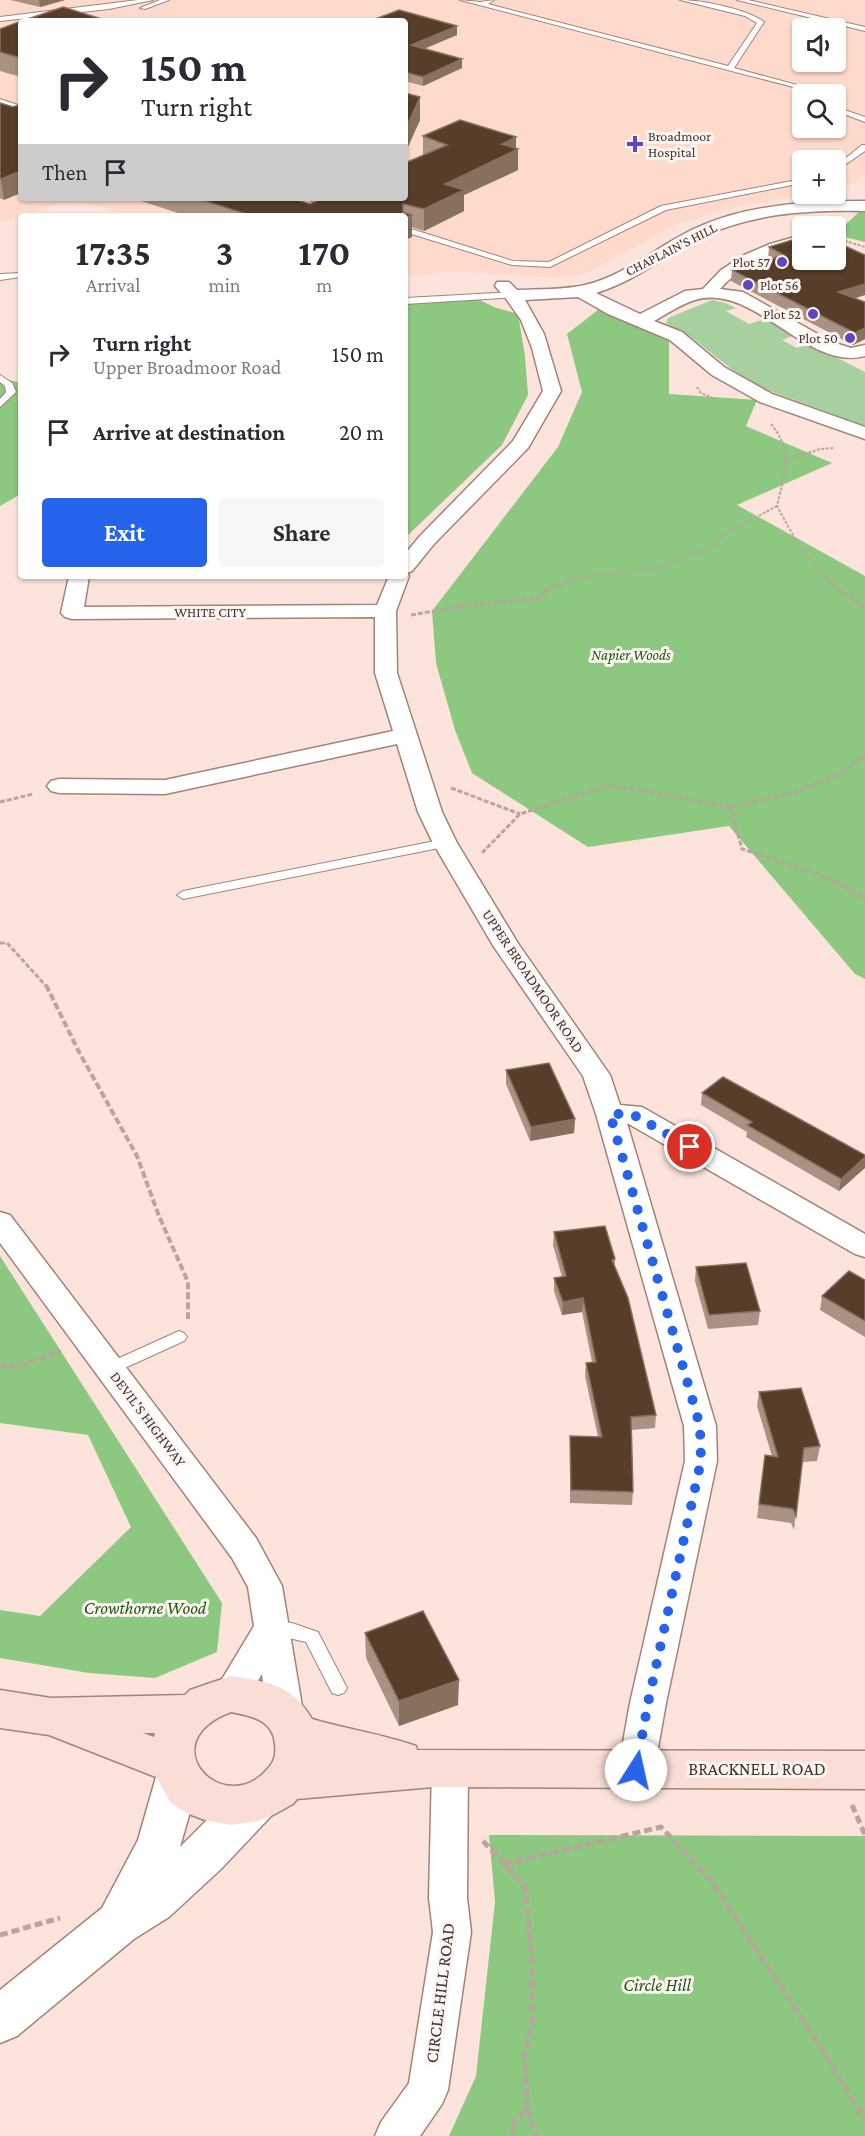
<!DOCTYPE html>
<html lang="en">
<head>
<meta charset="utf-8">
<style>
  :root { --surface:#fff; --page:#f7f7f7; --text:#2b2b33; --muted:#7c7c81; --accent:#2563eb }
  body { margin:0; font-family:"Crimson Pro",serif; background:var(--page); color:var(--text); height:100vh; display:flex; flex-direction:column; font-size:22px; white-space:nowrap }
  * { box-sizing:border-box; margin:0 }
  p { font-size:20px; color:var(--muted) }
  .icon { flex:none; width:33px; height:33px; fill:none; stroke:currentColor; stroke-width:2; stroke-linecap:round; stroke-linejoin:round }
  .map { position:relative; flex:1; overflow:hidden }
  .side { position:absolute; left:18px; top:213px; width:390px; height:366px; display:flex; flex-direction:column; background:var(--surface); border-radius:6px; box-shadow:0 2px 4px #0004 }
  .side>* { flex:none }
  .hud { position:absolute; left:18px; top:18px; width:390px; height:183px; border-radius:6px; box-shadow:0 2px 4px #0004; background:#fff; color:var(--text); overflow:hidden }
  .tools { position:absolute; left:792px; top:18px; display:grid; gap:12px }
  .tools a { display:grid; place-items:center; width:54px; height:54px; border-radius:6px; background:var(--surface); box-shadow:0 2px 4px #0004; font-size:30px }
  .pin { position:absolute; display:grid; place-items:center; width:51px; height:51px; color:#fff; margin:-26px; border:3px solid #fff; border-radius:50%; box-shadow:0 2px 6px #0007 }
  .me { position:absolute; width:66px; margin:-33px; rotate:10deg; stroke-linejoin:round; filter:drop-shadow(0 0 4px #0008) }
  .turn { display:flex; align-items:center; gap:21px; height:126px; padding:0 24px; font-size:27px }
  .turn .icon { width:78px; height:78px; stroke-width:2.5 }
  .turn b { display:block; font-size:42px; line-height:51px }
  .then { display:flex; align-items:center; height:57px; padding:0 24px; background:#0003; gap:12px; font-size:22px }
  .eta { display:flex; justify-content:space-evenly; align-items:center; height:102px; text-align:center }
  .eta b { font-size:36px; font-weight:700; line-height:42px }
  .action { display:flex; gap:12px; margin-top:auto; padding:12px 24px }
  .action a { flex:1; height:69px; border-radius:6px; background:var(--accent); color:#fff; font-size:24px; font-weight:700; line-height:69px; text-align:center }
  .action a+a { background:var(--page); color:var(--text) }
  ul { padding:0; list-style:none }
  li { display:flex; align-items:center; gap:18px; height:78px; padding:0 24px }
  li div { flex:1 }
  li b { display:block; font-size:22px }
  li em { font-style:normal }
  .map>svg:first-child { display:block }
  .built { fill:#fedacc; fill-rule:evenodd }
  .green { fill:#a6d09d }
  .forest { fill:#8cc87f }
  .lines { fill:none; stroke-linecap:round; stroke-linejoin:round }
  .service-casing { stroke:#a58276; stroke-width:2 }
  .minor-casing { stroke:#a58276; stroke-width:3 }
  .tertiary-casing { stroke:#a58276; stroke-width:3 }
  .secondary-casing { stroke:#a58276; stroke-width:3 }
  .path-far3 { stroke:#b9a59d; stroke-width:2; stroke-dasharray:3 1.5; stroke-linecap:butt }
  .path-far2 { stroke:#b9a59d; stroke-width:3; stroke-dasharray:5 2; stroke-linecap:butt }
  .path-far1 { stroke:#b9a59d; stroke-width:4; stroke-dasharray:7 3; stroke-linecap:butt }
  .path { stroke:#b9a59d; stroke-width:5; stroke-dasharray:8 4; stroke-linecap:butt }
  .service { fill:#fff; fill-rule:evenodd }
  .minor { fill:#fff; fill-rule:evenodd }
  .tertiary { fill:#fff; fill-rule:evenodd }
  .secondary { fill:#faded6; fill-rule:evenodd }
  .wall { fill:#a99183 }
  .shaded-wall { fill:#88705f }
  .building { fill:#563e2a; stroke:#88705f; stroke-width:1.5 }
  .route { stroke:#2563eb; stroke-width:10; stroke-dasharray:0 18 }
  .poi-dot { fill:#5e46be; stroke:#fdf5f2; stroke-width:2 }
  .labels { text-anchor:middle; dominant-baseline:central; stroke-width:6; stroke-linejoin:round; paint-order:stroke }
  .far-poi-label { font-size:14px; fill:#42342e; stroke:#fdf5f2; text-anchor:end }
  .far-street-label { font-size:14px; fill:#42342e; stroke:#fdf5f2 }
  .park-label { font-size:15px; font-style:italic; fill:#1e5810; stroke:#fdf5f2 }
  .street-label { font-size:15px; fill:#42342e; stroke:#fdf5f2 }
  .near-park-label { font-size:18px; font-style:italic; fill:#1e5810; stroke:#fdf5f2 }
  .near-street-label { font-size:18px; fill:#42342e; stroke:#fdf5f2 }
</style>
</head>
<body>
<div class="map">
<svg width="865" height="2136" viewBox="0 0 865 2136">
  <rect width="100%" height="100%" fill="#fce4dc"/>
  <path class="built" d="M0,0H865V174L852,184L836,189V160H802V194H810L736,207L677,224L587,273L559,278L445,271L405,278V216H127L95,205L73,202L53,205L16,219L0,222ZM21,21H405V198H21ZM802,28H836V62H802ZM802,94H836V128H802Z"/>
  <path class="green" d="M712,300L725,303L736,308L726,311L749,324L765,319L795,335L782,340L797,348L810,344L865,372V426L762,388L735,372L691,337L666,324L668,318Z"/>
  <g class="forest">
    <path d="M865,206V242L836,235V234Z"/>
    <path d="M474,297L494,307L518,314L525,356L528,395L502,445L405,538V301Z"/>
    <path d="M599,309L669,341V394L757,400L746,426L832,463L737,505L865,576V979L855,974L729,826L588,847L472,773L455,730L436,663L432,611L558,447L582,392L567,334Z"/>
    <path d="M0,378L21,383V494L0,506Z"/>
    <path d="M0,1256L222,1603L217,1652L155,1678L89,1673L0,1658V1610L40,1616L131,1527L88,1435L0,1423Z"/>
    <path d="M489,1835L865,1836V2136H449L476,2076L495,1902Z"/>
  </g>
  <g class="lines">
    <defs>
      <g id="service">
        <path d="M138,0H153L109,9L0,21V17Z"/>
        <path d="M160,0H169L145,9L140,8Z"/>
        <path d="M460,0L480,2L494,0L488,4L728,66L757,23L745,16L680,0C702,0 747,9 764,22L734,68L830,94H820Z"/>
        <path d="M737,0H748L865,27V31Z"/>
        <path d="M0,99L21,106V110L0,103Z"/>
        <path d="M836,107L865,117V122L836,111Z"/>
        <path d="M862,145H865V151L836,171V166Z"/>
        <path d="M802,179V183L666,210L550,267L512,265L405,232V227L513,261L549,262L661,206Z"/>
        <path d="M303,198H315L367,216H355Z"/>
        <path d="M21,273V277L0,280V274Z"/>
        <path d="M514,292L517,293V297L405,304V298Z"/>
        <path d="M0,375L12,383L16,392L0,407V399L6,392L5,386L0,382Z"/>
        <path d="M445,839L451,843L449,846L183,899L177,895L183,891Z"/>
        <path d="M179,1331L184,1333L187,1337L184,1341L116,1372L111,1374L106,1372L103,1368L106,1364Z"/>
        <path d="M273,1621L292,1623L318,1632L347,1688L344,1693L338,1695L332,1693L306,1642L267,1633L264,1628L267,1623Z"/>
      </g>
      <g id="minor">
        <path d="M865,201V211C809,210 749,213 698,239C664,257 633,282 596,293L640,314L685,291L703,289L721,270L744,255L770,244L802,235V245C773,253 741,265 720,289L743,292L832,342L851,348L865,345V356C807,372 754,282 695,300C681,304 667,314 654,321L682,332L724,367L772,394L865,427V439L760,402L712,375L670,340L608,314L578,297L525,300L544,334L561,391L528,448L434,544L412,571L407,573L409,576L396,611L397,673L442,812L457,843L519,945L610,1075L620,1105L642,1107L865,1234V1257L855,1254L627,1123L716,1426L717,1461L666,1703L654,1770L649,1781L636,1786L623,1781L618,1770L630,1703L685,1461L684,1426L596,1114L583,1076L494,947L433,843L418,812L397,744L165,794L59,793L51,791L47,786L51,781L59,779L165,780L393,731L375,673V617L72,619L65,617L61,613L69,576H89L84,607L377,605L389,576H405V554L420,536L513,441L543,391L532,348L521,320L507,300L495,286L497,282H509L517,290C539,289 563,290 585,285C628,275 663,241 703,225C753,204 811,201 865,201Z"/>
        <path d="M0,1212L10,1215L256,1538L282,1586L303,1712L298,1723L285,1727L272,1723L267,1712L262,1674C249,1694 246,1714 219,1705L213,1694L254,1626L248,1587L232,1558L0,1243Z"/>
        <path d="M450,1752L463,1757L468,1768L467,1898L471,1932L448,2090L442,2104L420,2136H375L381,2122L409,2083L433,1932L429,1898L432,1768L437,1757Z"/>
      </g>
      <path id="tertiary" d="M178,1757L194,1763L200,1777L180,1847L239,1788L255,1782L271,1788L277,1802L271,1816L221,1869L169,1917L134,1939L17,2036L0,2043V1990L102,1908L138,1840L156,1777L162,1763Z"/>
      <path id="secondary" d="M231,1676C268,1682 291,1684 312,1719C346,1729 382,1734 416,1746L417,1750L865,1751V1789L433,1787L297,1799L293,1804L273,1815L257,1821L231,1825L205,1820L189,1814L171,1803L156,1777L49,1735L0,1728V1690L51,1698L185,1695L190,1690ZM231,1712C252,1716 273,1720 275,1744C276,1752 275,1760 270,1766C226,1823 148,1743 231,1712ZM143,1733H155L154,1737Z"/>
    </defs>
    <use href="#service" class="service-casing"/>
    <use href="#minor" class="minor-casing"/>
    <use href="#tertiary" class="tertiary-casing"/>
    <use href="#secondary" class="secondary-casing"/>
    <g class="path-far3">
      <path d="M836,238L865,247"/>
      <path d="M697,387L701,393L715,399"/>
      <path d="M771,424C794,451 784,476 777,506L800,548L829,581"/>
      <path d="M787,460L820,449L835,448"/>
      <path d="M572,581L584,577L656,568L712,548L721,536L777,506"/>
    </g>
    <g class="path-far2">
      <path d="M827,579L865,609"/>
      <path d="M411,615L469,605L542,598L547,589L576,579"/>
      <path d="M451,788L520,814"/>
      <path d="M0,802L33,794"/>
      <path d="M730,807L742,849L821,875L865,898"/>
      <path d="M482,853L520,814L604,787L630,788L730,807L794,793L840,774L865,755"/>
      <path d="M0,943H7L47,987"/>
    </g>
    <g class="path-far1">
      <path d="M46,985L79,1052L137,1156L159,1216L188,1282V1319"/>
      <path d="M0,1365L18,1367L61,1351"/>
    </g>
    <g class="path">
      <path d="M852,1805L865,1835"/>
      <path d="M483,1841L525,1886L532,1956V2021L525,2054L527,2108L515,2122L513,2136"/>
      <path d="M504,1864L661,1827L711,1880L827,2057L865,2120"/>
      <path d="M0,1935L60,1918"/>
      <path d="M527,2109L537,2136"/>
    </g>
    <use href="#service" class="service"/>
    <use href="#minor" class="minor"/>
    <use href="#tertiary" class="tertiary"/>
    <use href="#secondary" class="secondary"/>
  </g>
  <g class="wall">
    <path d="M10,0H65L40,7Z"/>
    <path d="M21,21V77L0,71V29Z"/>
    <path d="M405,21L457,35L424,49L462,59V68L423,86L405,81Z"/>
    <path d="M405,93L420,97V120L406,151H405Z"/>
    <path d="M0,103L13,107L4,200L0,198Z"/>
    <path d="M423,136L516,137V148L518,170L464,195V211L424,231L412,227V237L405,240V216H187L132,198H291L310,204L405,198L423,155Z"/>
    <path d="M769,247L865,255V295L855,298L865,302V339L853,345L731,281L732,270L768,259Z"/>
    <path d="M506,1070L575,1119L574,1133L530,1141L506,1084Z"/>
    <path d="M702,1093L865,1155V1167L839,1191L746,1137L747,1132L701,1105Z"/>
    <path d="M554,1232L615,1259V1267L656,1415L655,1428L631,1430L633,1492L632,1505L570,1503V1436L598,1437L585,1376L586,1363L592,1362L582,1312L562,1315L554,1291V1278L562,1277L553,1245Z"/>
    <path d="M696,1267L760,1311L758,1325L708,1329L695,1281Z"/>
    <path d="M865,1280V1337L820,1310L822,1296Z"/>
    <path d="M759,1392L820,1446L817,1461L802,1462L794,1530L791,1523L757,1518L765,1455L772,1456L757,1406Z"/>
    <path d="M365,1633L458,1705L399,1726L366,1658Z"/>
  </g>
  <g class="shaded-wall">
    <path d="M39,0H65L40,7Z"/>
    <path d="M457,26V35L411,54V45Z"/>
    <path d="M462,59V68L423,86V77Z"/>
    <path d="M420,97V120L406,151V128Z"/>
    <path d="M516,137V150L518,149V170L464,195V211L424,231V209L445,184L502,144Z"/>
    <path d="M21,171V193L4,200L1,179Z"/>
    <path d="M412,215V237L405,240V218Z"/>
    <path d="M865,284V295L837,304L838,292Z"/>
    <path d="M865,328V339L853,345L855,333Z"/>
    <path d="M575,1119L574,1133L530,1141L531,1127Z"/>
    <path d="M865,1157V1168L839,1191L841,1179Z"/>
    <path d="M583,1298L582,1312L562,1315L563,1302Z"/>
    <path d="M459,1680L458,1705L399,1726V1701Z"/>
  </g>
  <g class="building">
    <path d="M63,7L108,21H22Z"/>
    <path d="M399,10L457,26L411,45L462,59L423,77L405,72V21H370Z"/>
    <path d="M21,21V58L0,52V29Z"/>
    <path d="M405,93L420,97L406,128L405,127Z"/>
    <path d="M0,103L13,107L21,104V171L1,179L0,178Z"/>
    <path d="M460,120L516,137L502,144L518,149L445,184L464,190L424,209L403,204V212L412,215L405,218V216H252L196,198H291L310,204L323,198H405V163L447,145L423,136Z"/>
    <path d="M802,237V260H836V242L865,255V284L838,292L865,302V328L855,333L732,270L784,255L769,247Z"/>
    <path d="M549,1063L575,1119L531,1127L506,1070Z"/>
    <path d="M723,1077L865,1155V1157L841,1179L747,1125L752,1122L702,1093Z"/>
    <path d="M605,1226L615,1259L612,1260L628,1298L656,1415L631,1417L633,1492L571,1490L570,1436L602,1437L586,1363L596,1362L583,1298L563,1302L554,1278L566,1276L554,1232Z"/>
    <path d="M746,1263L760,1311L709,1315L696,1267Z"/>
    <path d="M849,1271L865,1280V1321L822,1296Z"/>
    <path d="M801,1388L820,1446L804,1448L796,1516L793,1509L759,1504L765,1455L778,1457L759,1392Z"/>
    <path d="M423,1611L459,1680L399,1701L365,1633Z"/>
  </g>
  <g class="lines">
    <path class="route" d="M636,1770L648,1703L701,1461L700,1426L610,1114H632L690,1147"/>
  </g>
  <g class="poi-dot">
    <path d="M632 135h6v6h6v6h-6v6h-6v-6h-6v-6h6z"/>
    <circle cx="782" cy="262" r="6"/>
    <circle cx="748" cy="285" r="6"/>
    <circle cx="813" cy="314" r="6"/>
    <circle cx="850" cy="338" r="6"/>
  </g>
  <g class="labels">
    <g class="far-poi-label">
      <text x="648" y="136" text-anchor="start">Broadmoor<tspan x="648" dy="16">Hospital</tspan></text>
      <text x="770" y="262">Plot 57</text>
      <text x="760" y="285" text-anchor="start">Plot 56</text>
      <text x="801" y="314">Plot 52</text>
      <text x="838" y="338">Plot 50</text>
    </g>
    <g class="far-street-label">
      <text transform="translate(671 249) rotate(-27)">CHAPLAIN'S HILL</text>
      <text x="210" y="612">WHITE CITY</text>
    </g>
    <g class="park-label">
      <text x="631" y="655">Napier Woods</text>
    </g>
    <g class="street-label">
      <text transform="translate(533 981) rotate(56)">UPPER BROADMOOR ROAD</text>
      <text transform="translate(148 1419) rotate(53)">DEVIL'S HIGHWAY</text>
    </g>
    <g class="near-park-label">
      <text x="145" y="1608">Crowthorne Wood</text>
      <text x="657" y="1985">Circle Hill</text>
    </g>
    <g class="near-street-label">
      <text x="757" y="1769">BRACKNELL ROAD</text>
      <text transform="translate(440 1993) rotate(-83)">CIRCLE HILL ROAD</text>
    </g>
  </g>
</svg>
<div class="tools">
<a><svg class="icon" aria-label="sound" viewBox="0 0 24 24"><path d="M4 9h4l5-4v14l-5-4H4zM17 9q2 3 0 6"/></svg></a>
<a><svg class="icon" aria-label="search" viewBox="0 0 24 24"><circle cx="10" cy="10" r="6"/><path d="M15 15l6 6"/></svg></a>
<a>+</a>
<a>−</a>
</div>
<div class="pin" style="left:690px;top:1147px;background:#d93025"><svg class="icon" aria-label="arrive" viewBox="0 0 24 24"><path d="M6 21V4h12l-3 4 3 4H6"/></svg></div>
<svg class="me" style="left:636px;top:1770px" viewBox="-20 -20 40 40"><circle r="19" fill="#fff"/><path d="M0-13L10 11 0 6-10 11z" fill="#2563eb"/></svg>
<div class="hud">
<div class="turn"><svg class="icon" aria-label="right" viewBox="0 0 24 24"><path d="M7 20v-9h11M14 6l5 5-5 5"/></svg><div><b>150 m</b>Turn right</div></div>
<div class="then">Then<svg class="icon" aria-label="arrive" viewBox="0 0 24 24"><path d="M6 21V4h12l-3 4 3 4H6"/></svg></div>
</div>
<section class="side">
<div class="eta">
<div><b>17:35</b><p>Arrival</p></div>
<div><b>3</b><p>min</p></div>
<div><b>170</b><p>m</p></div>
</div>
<ul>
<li><svg class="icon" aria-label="right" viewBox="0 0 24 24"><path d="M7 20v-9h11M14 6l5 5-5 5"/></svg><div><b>Turn right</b><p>Upper Broadmoor Road</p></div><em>150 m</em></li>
<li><svg class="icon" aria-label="arrive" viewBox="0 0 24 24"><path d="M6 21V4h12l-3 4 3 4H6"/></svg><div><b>Arrive at destination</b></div><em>20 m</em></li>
</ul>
<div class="action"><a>Exit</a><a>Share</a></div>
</section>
</div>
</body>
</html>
